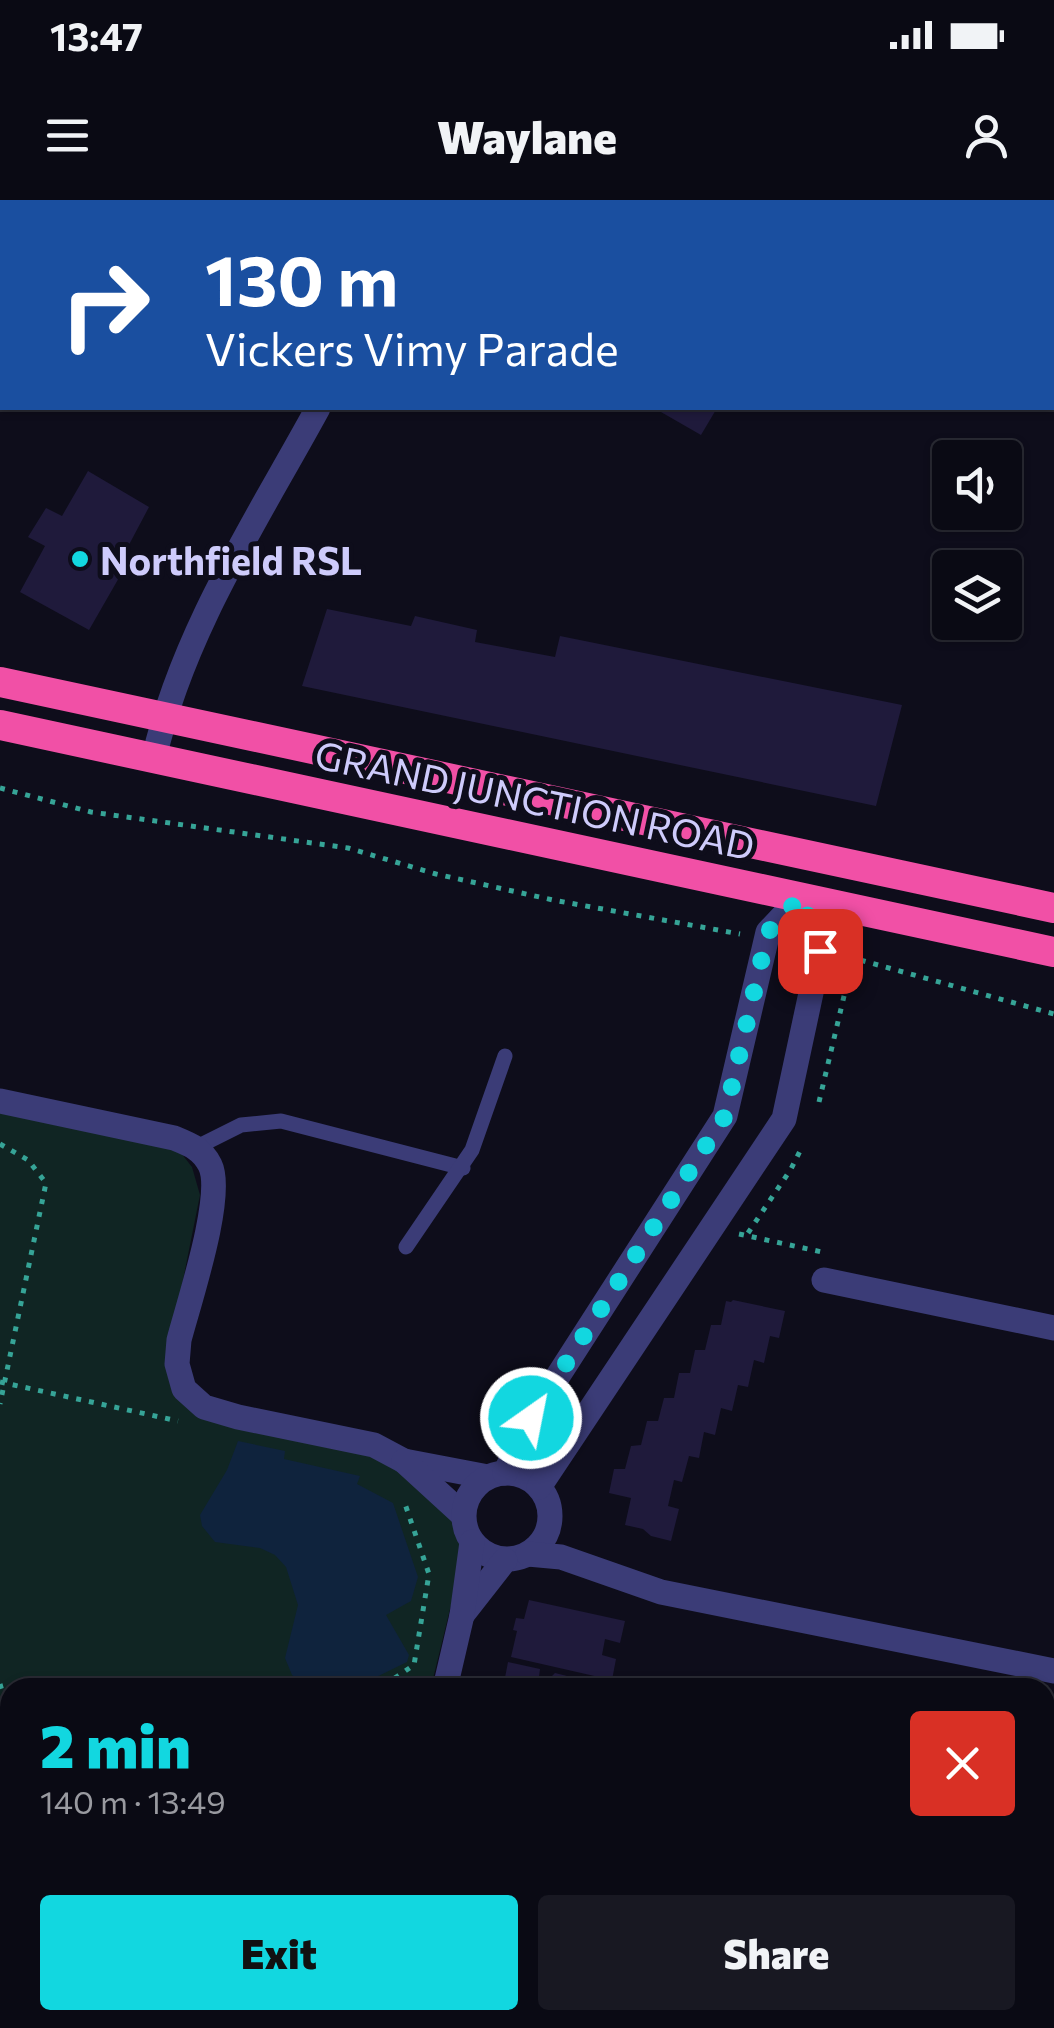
<!DOCTYPE html>
<html lang="en">
<head>
<meta charset="utf-8">
<style>
  :root { --surface:#0a0a14; --page:#181822; --text:#f1f3f6; --muted:#999aa0; --line:#2a2b34; --accent:#12d7e0 }
  body { margin:0; font-family:Commissioner,sans-serif; background:var(--page); color:var(--text); height:100vh; display:flex; flex-direction:column; font-size:38px; white-space:nowrap }
  * { box-sizing:border-box; margin:0 }
  p { font-size:32px; color:var(--muted) }
  .icon { flex:none; width:55px; height:55px; fill:none; stroke:currentColor; stroke-width:2; stroke-linecap:round; stroke-linejoin:round }
  .map { position:relative; flex:1; overflow:hidden }
  .side { position:absolute; left:0px; top:1478px; width:1055px; height:352px; display:flex; flex-direction:column; background:var(--surface); border-radius:30px 30px 0 0; box-shadow:0 2px 8px #0004,0 0 0 2px var(--line) }
  .side>* { flex:none }
  .hud { position:absolute; left:0px; top:0px; width:1055px; height:210px; box-shadow:0 2px 8px #0004,0 0 0 2px var(--line); background:#1a4fa0; color:#fff; overflow:hidden }
  .fabs { position:absolute; left:932px; top:240px; display:grid; gap:20px }
  .fabs a { display:grid; place-items:center; width:90px; height:90px; border-radius:10px; background:var(--surface); box-shadow:0 2px 8px #0004,0 0 0 2px var(--line); font-size:50px }
  .pin { position:absolute; display:grid; place-items:center; width:85px; height:85px; color:#fff; margin:-42px; border-radius:20px; box-shadow:0 5px 15px #0006 }
  .me { position:absolute; width:110px; margin:-55px; rotate:33deg; stroke-linejoin:round; filter:drop-shadow(0 0 8px #0008) }
  .turn { display:flex; align-items:center; gap:35px; height:210px; padding:0 40px; font-size:45px }
  .turn .icon { width:130px; height:130px; stroke-width:2.5 }
  .turn b { display:block; font-size:70px; line-height:85px }
  .round { display:grid; place-items:center; flex:none; width:105px; height:105px; border-radius:10px; background:var(--page) }
  .head { display:flex; align-items:center; justify-content:space-between; height:170px; padding:0 40px }
  h1 { font-size:60px; font-weight:800; line-height:75px; color:var(--accent) }
  .button { display:flex; gap:20px; margin-top:auto; padding:20px 40px }
  .button a { flex:1; height:115px; border-radius:10px; background:var(--accent); color:#111; font-size:40px; font-weight:800; line-height:115px; text-align:center }
  .button a+a { background:var(--page); color:var(--text) }
  .status { display:flex; justify-content:space-between; align-items:center; height:70px; padding:0 50px; background:var(--surface); direction:ltr }
  .status svg { height:28px; fill:currentColor }
  header { display:flex; justify-content:space-between; align-items:center; height:130px; padding:0 40px; background:var(--surface); font-size:45px; font-weight:800 }
  .map>svg:first-child { display:block }
  .green { fill:#102523 }
  .water { fill:#0f233d }
  .building { fill:#1f1a3b }
  .lines { fill:none; stroke-linecap:round; stroke-linejoin:round }
  .path { stroke:#36a497; stroke-width:5; stroke-dasharray:5 8; stroke-linecap:butt }
  .lane { stroke:#3b3c77; stroke-width:15 }
  .street { stroke:#3b3c77; stroke-width:25 }
  .highway { stroke:#f150a6; stroke-width:30 }
  .route { stroke:#12d7e0; stroke-width:18; stroke-dasharray:0 32.4 }
  .poi-dot { fill:#12d7e0; stroke:#0e0d1b; stroke-width:4 }
  .labels { text-anchor:middle; dominant-baseline:central; stroke-width:10; stroke-linejoin:round; paint-order:stroke }
  .poi-label { font-size:38px; font-weight:bold; fill:#cecbfb; stroke:#0e0d1b; text-anchor:start }
  .street-label { font-size:38px; fill:#cecbfb; stroke:#0e0d1b }
</style>
</head>
<body>
<div class="status"><b>13:47</b><svg viewBox="0 0 49 12"><path d="M0 12V9h3v3zM5 12V6h3v6zM10 12V3h3v9zM15 12V0h3v12zM26 1h20v11H26zM47 4h2v5h-2z"/></svg></div>
<header><svg class="icon" aria-label="menu" viewBox="0 0 24 24"><path d="M4 6h16M4 12h16M4 18h16"/></svg>Waylane<svg class="icon" aria-label="person" viewBox="0 0 24 24"><circle cx="12" cy="8" r="4"/><path d="M4 21q1-7 8-7t8 7"/></svg></header>
<div class="map">
<svg width="1054" height="1828" viewBox="0 0 1054 1828">
  <rect width="100%" height="100%" fill="#0e0d1b"/>
  <g class="green">
    <path d="M0,908L166,944L181,953L192,967L200,995L167,1160L171,1186L381,1253L457,1310L463,1344L462,1360L431,1487L10,1488V1792L0,1790Z"/>
    <path d="M145,1820H362L360,1828H183Z"/>
  </g>
  <path class="water" d="M238,1241L285,1251L284,1259L360,1276L357,1284L393,1303L418,1377L411,1401L386,1415L409,1455L407,1462L356,1487H306L292,1475L285,1458L298,1405L286,1367L275,1355L260,1348L215,1342L202,1326L200,1315L227,1270Z"/>
  <g class="building">
    <path d="M654,208H717L701,235Z"/>
    <path d="M88,271L149,307L114,373L120,376L89,430L20,392L45,346L28,337L46,308L62,316Z"/>
    <path d="M327,409L411,426L415,416L477,430L475,442L555,457L560,436L902,505L876,606L302,486Z"/>
    <path d="M733,1100L785,1111L779,1138L770,1136L764,1163L754,1160L748,1187L738,1185L732,1211L721,1208L715,1235L704,1232L699,1258L689,1256L682,1282L674,1280L668,1306L679,1309L671,1341L651,1336L643,1329L625,1325L631,1298L609,1293L614,1269H625L631,1246L641,1245L647,1221H658L664,1198H674L679,1173H690L695,1150H705L711,1125H721L726,1101L731,1102Z"/>
    <path d="M529,1400L625,1421L620,1443L605,1439L602,1455L616,1459L612,1480L511,1457L517,1431L513,1430L516,1418L524,1419Z"/>
    <path d="M508,1462L540,1469L539,1477L549,1479L555,1473L567,1476L572,1484L583,1488H503Z"/>
  </g>
  <g class="lines">
    <g class="path">
      <path d="M0,588L91,612L348,648L436,674L553,700L740,734"/>
      <path d="M819,902L853,758L1054,814"/>
      <path d="M0,944L28,960L46,983L0,1204"/>
      <path d="M748,1033L791,969L803,945"/>
      <path d="M739,1034L822,1052"/>
      <path d="M0,1182L178,1221"/>
      <path d="M0,1484L10,1519"/>
      <path d="M388,1488L389,1482L414,1465L429,1374L404,1301"/>
      <path d="M0,1661L10,1655"/>
      <path d="M312,1820L330,1828"/>
    </g>
    <g class="lane">
      <path d="M197,947L241,925L281,921L463,968"/>
      <path d="M406,1047L472,950L505,856"/>
    </g>
    <g class="street">
      <path d="M679,0L683,2"/>
      <path d="M430,2L432,0"/>
      <path d="M154,558C183,431 257,320 318,208"/>
      <path d="M0,901L174,938C191,945 202,949 210,965C225,995 188,1105 179,1140L177,1164L184,1189L204,1207L238,1217L374,1245L404,1261L488,1277"/>
      <path d="M824,1080L1054,1128"/>
      <path d="M404,1261L463,1315"/>
      <circle cx="507" cy="1316" r="43"/>
      <path d="M505,1273L531,1218L725,916L768,732L801,697L820,751L784,919L539,1287"/>
      <path d="M528,1354L561,1357L661,1392L1054,1471"/>
      <path d="M462,1415L505,1360"/>
      <path d="M445,1488L462,1415L472,1342"/>
      <path d="M1045,1788L1054,1786"/>
      <path d="M1000,1820L1019,1828"/>
      <path d="M0,1823L23,1828"/>
      <path d="M369,1828L371,1820"/>
      <path d="M719,1828L721,1820"/>
    </g>
    <g class="highway">
      <path d="M0,482L1054,708"/>
      <path d="M0,525L1054,752"/>
    </g>
  </g>
  <g class="lines">
    <path class="route" d="M531,1218L725,916L768,732L801,697L820,751"/>
  </g>
  <circle class="poi-dot" cx="80" cy="359" r="10"/>
  <g class="labels">
    <g class="poi-label">
      <text x="100" y="359">Northfield RSL</text>
    </g>
    <g class="street-label">
      <text transform="translate(535 599) rotate(12)">GRAND JUNCTION ROAD</text>
    </g>
  </g>
</svg>
<div class="fabs">
<a><svg class="icon" aria-label="sound" viewBox="0 0 24 24"><path d="M4 9h4l5-4v14l-5-4H4zM17 9q2 3 0 6"/></svg></a>
<a><svg class="icon" aria-label="layers" viewBox="0 0 24 24"><path d="M12 4l9 5-9 5-9-5zM3 14l9 5 9-5"/></svg></a>
</div>
<div class="pin" style="left:820px;top:751px;background:#d93025"><svg class="icon" aria-label="arrive" viewBox="0 0 24 24"><path d="M6 21V4h12l-3 4 3 4H6"/></svg></div>
<svg class="me" style="left:531px;top:1218px" viewBox="-20 -20 40 40"><circle r="17" fill="#12d7e0" stroke="#fff" stroke-width="3"/><path d="M0-11L8 9 0 5-8 9z" fill="#fff"/></svg>
<div class="hud">
<div class="turn"><svg class="icon" aria-label="right" viewBox="0 0 24 24"><path d="M7 20v-9h11M14 6l5 5-5 5"/></svg><div><b>130 m</b>Vickers Vimy Parade</div></div>
</div>
<section class="side">
<div class="head"><div><h1>2 min</h1><p>140 m · 13:49</p></div><a class="round" style="background:#d93025;color:#fff"><svg class="icon" aria-label="close" viewBox="0 0 24 24"><path d="M6 6l12 12M18 6L6 18"/></svg></a></div>
<div class="button"><a>Exit</a><a>Share</a></div>
</section>
</div>
</body>
</html>
